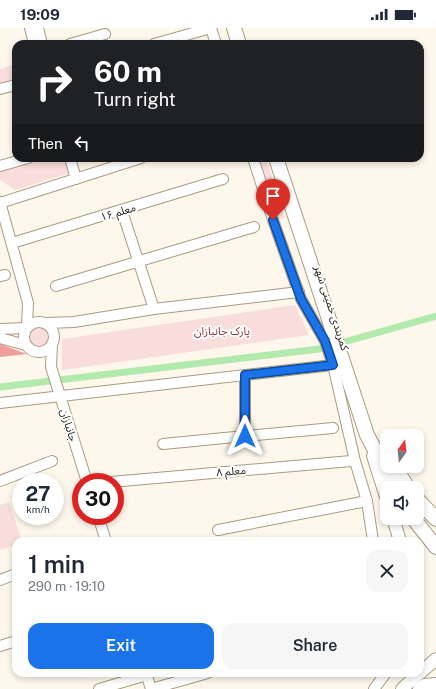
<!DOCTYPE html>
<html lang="en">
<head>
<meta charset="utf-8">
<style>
  :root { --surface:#fff; --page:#f6f6f7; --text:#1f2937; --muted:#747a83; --accent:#1a73e8 }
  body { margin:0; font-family:"Public Sans","Noto Sans Arabic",sans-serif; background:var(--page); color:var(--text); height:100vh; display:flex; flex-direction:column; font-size:15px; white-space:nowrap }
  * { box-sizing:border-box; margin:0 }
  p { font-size:13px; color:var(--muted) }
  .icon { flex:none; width:22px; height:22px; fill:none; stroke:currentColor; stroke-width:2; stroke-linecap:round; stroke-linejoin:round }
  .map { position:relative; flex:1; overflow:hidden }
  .panel { position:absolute; left:12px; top:509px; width:412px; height:140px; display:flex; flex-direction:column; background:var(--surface); border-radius:12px; box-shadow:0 2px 6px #0003 }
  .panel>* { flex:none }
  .guide { position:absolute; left:12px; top:12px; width:412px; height:122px; border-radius:12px; box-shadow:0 2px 6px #0003; background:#202124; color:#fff; overflow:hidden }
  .needle { width:26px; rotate:15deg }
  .controls { position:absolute; left:380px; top:401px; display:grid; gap:8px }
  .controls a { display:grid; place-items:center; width:44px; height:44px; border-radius:8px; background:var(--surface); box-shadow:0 2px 6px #0003; font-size:20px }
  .speed { position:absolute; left:12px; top:445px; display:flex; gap:8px; font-size:20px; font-weight:700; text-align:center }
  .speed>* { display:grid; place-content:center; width:52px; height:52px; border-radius:50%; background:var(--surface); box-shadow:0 2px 6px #0003; line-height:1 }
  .speed small { font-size:10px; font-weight:400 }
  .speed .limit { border:6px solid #d22; background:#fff; color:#111 }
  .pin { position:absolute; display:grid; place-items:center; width:34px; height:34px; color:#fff; margin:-41px -17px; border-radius:50% 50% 50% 0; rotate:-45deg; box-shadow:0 0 4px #0007 }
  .pin .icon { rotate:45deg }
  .me { position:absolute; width:44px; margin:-22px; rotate:0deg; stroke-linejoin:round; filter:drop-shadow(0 0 3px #0008) }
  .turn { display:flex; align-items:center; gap:14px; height:84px; padding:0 16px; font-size:18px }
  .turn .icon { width:52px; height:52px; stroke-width:2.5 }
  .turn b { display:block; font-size:28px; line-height:34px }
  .then { display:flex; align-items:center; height:38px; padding:0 16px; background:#0003; gap:8px; font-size:15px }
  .round { display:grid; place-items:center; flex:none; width:42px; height:42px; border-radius:12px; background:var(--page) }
  .headline { display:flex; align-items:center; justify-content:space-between; height:68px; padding:0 16px }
  h1 { font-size:24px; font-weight:600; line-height:30px }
  .action { display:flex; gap:8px; margin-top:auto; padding:8px 16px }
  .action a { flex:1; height:46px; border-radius:12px; background:var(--accent); color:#fff; font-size:16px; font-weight:600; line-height:46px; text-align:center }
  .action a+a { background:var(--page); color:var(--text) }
  .status { display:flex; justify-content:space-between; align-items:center; height:28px; padding:0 20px; background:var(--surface); direction:ltr }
  .status svg { height:11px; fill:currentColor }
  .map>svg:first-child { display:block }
  .green { fill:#f8dddc }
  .forest { fill:#f09d9d }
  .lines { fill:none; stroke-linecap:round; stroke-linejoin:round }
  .canal { stroke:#b2eaad; stroke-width:7 }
  .minor-casing { stroke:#aa9a81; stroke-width:12 }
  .major-casing { stroke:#aa9a81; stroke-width:14 }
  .highway-casing { stroke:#aa9a81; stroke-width:16 }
  .minor { stroke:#fff; stroke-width:10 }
  .major { stroke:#fff; stroke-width:12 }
  .highway { stroke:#fff; stroke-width:14 }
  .route-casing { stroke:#114b97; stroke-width:10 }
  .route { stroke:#1a73e8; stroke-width:7 }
  .labels { text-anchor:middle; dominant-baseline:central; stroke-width:4; stroke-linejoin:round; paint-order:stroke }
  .street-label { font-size:11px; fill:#2a251a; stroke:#fff }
  .park-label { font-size:11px; fill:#913138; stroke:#fff }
</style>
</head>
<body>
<div class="status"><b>19:09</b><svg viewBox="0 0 49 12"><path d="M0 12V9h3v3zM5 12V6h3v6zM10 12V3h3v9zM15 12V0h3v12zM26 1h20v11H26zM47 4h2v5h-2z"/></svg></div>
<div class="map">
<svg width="436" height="661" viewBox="0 0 436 661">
  <rect width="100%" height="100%" fill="#fef7ec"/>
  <g class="green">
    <path d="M16,36V55L0,60V41Z"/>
    <path d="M46,130H65L70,145L15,162L0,152V144Z"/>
    <path d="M255,130H266L285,190L273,192Z"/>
    <path d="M295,277L309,307L62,342V311Z"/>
    <circle cx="39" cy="308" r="10"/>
    <path d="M9,474L22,513H16V517L0,522V477Z"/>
  </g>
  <path class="forest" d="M0,316L27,326L0,329Z"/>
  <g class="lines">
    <path class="canal" d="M0,359L319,321L436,288"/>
    <defs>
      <g id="minor">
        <path d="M30,0L34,16"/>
        <path d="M38,0L42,16"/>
        <path d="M211,0L216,16"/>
        <path d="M70,16L105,6"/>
        <path d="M154,16L211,0"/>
        <path d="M0,61L16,57"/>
        <path d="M70,130L76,151"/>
        <path d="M253,130L273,192L301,271L325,313L333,337L355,433L367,473L373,513"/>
        <path d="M0,138L28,130"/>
        <path d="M0,174L28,275L27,299"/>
        <path d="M0,175L141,130"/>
        <path d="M122,183L154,281"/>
        <path d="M12,215L223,151"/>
        <path d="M0,248L5,247"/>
        <path d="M56,258L254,199"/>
        <circle cx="39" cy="309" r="15"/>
        <path d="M46,295L74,294L154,281L299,264"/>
        <path d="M0,301L26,300"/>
        <path d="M0,310L26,317"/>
        <path d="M52,316L51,339L87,454"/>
        <path d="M0,375L333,337"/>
        <path d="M245,408L333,400"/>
        <path d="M163,416L245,408V347"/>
        <path d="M0,453L52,433"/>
        <path d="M111,454L351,433"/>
        <path d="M98,488L106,513"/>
        <path d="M218,502L367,473"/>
        <path d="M0,552L16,546"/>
        <path d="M0,618L16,613"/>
        <path d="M146,645L151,661L208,645"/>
        <path d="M99,661L147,647"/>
        <path d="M374,661L386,645"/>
      </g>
      <g id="major">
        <path d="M373,428L387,472"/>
        <path d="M393,490L400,513"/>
        <path d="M420,645L436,631"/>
        <path d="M402,661L419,645"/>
        <path d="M419,661L424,657L436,656"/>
      </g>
      <g id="highway">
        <path d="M234,0L239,16"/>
        <path d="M276,130L367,407L395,460"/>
        <path d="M394,438L408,460"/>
        <path d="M417,471L436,491"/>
        <path d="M413,490L436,519"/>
      </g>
    </defs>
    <use href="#minor" class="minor-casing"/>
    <use href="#major" class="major-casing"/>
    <use href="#highway" class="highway-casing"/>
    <use href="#minor" class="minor"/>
    <use href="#major" class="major"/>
    <use href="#highway" class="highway"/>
  </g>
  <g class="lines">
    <defs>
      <path id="route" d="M245,408V347L333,337L325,313L301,271L273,192"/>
    </defs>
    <use href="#route" class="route-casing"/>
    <use href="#route" class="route"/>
  </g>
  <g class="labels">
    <g class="street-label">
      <text transform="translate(118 184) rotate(-17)">معلم ۱۶</text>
      <text transform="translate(332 280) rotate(72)">کمربندی خمینی شهر</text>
      <text transform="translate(69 397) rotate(73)">جانبازان</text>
      <text transform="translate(231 443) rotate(-5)">معلم ۸</text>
    </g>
    <g class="park-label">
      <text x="222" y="303">پارک جانبازان</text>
    </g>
  </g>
</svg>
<div class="controls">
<a><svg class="needle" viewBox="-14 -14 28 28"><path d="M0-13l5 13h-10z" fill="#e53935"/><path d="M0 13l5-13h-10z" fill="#747a83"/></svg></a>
<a><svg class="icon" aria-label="sound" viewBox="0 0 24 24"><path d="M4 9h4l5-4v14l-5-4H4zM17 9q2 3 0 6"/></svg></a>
</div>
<div class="speed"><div>27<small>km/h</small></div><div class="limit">30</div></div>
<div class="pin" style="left:273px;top:192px;background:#d93025"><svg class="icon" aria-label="arrive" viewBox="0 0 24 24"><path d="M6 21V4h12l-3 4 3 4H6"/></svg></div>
<svg class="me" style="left:245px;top:408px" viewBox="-20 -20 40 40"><path d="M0-17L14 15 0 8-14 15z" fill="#1a73e8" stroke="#fff" stroke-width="4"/></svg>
<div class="guide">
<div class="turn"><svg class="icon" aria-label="right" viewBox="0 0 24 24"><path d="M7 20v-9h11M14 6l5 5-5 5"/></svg><div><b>60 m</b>Turn right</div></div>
<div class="then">Then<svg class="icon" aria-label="left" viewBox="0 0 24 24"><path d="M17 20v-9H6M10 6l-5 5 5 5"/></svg></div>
</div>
<section class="panel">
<div class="headline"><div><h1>1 min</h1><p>290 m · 19:10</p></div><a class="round"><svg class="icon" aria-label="close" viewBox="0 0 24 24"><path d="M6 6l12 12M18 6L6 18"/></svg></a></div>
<div class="action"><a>Exit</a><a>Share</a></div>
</section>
</div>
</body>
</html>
